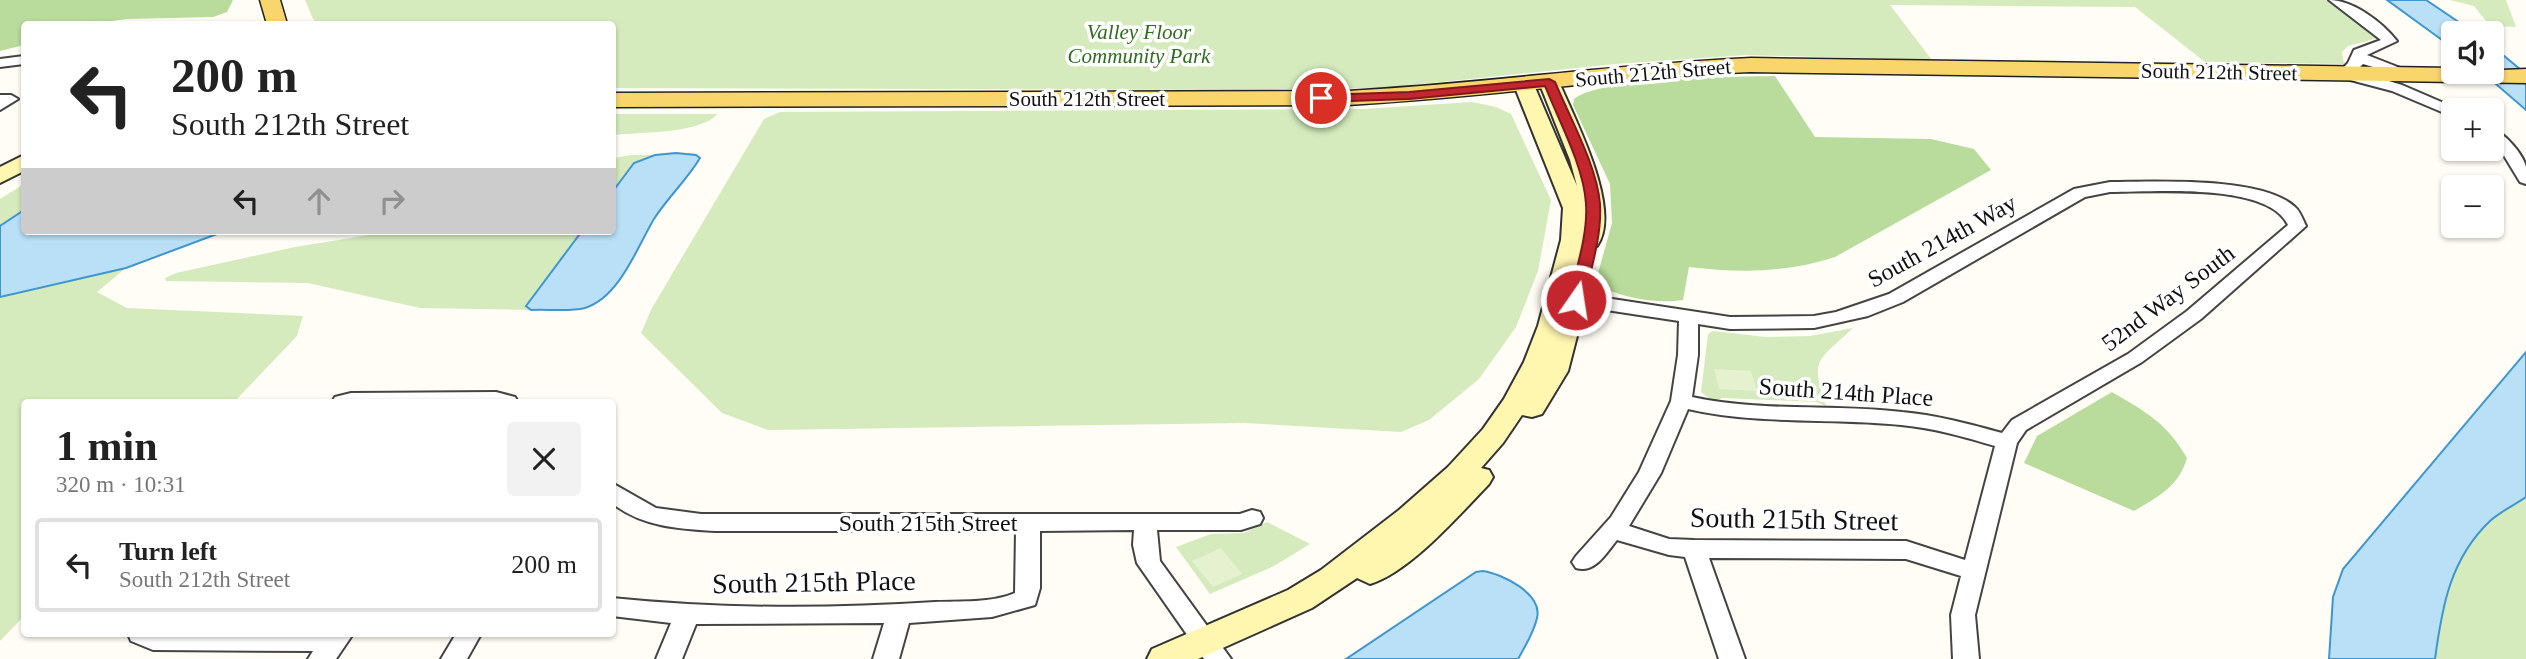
<!DOCTYPE html>
<html lang="en">
<head>
<meta charset="utf-8">
<style>
  :root { --surface:#fff; --page:#f2f2f2; --text:#222; --muted:#767676; --line:#e0e0e0 }
  body { margin:0; font-family:"Times New Roman",serif; background:var(--page); color:var(--text); height:100vh; display:flex; flex-direction:column; font-size:26px; white-space:nowrap }
  * { box-sizing:border-box; margin:0 }
  p { font-size:23px; color:var(--muted) }
  .icon { flex:none; width:38px; height:38px; fill:none; stroke:currentColor; stroke-width:2; stroke-linecap:round; stroke-linejoin:round }
  .map { position:relative; flex:1; overflow:hidden }
  .sheet { position:absolute; left:21px; top:399px; width:595px; height:238px; display:flex; flex-direction:column; background:var(--surface); border-radius:7px; box-shadow:0 2px 5px #0004 }
  .sheet>* { flex:none }
  .banner { position:absolute; left:21px; top:21px; width:595px; height:214px; border-radius:7px; box-shadow:0 2px 5px #0004; background:#fff; color:var(--text); overflow:hidden }
  .fabs { position:absolute; left:2441px; top:21px; display:grid; gap:14px }
  .fabs a { display:grid; place-items:center; width:63px; height:63px; border-radius:7px; background:var(--surface); box-shadow:0 2px 5px #0004; font-size:35px }
  .pin { position:absolute; display:grid; place-items:center; width:60px; height:60px; color:#fff; margin:-30px; border:4px solid #fff; border-radius:50%; box-shadow:0 2px 7px #0007 }
  .me { position:absolute; width:77px; margin:-38px; rotate:13deg; stroke-linejoin:round; filter:drop-shadow(0 0 5px #0008) }
  .turn { display:flex; align-items:center; gap:24px; height:147px; padding:0 35px; font-size:32px }
  .turn .icon { width:91px; height:91px; stroke-width:2.5 }
  .turn b { display:block; font-size:49px; line-height:60px }
  .lanes { display:flex; align-items:center; height:66px; padding:0 35px; background:#0003; justify-content:center; gap:35px; direction:ltr }
  .lanes .off { opacity:.35 }
  .round { display:grid; place-items:center; flex:none; width:74px; height:74px; border-radius:7px; background:var(--page) }
  .headline { display:flex; align-items:center; justify-content:space-between; height:119px; padding:0 35px }
  h1 { font-size:42px; font-weight:600; line-height:52px }
  ul { padding:0; list-style:none }
  li { display:flex; align-items:center; gap:21px; height:94px; margin:0 14px 10px; padding:0 21px; border:4px solid var(--line); border-radius:7px }
  li div { flex:1 }
  li b { display:block; font-size:26px }
  li em { font-style:normal }
  .map>svg:first-child { display:block }
  .green { fill:#d5ebbd }
  .forest { fill:#b9dc9c }
  .pitch { fill:#e6f2cf }
  .water { fill:#b9e0f7; stroke:#3f96cf; stroke-width:2 }
  .lines { fill:none; stroke-linecap:round; stroke-linejoin:round }
  .street-casing { stroke:#444; stroke-width:4 }
  .secondary-casing { stroke:#333; stroke-width:4 }
  .primary-casing { stroke:#222; stroke-width:3 }
  .street { fill:#fff; fill-rule:evenodd }
  .secondary { fill:#fff6b0; fill-rule:evenodd }
  .primary { fill:#f9d66b; fill-rule:evenodd }
  .route { fill:#c4262e; stroke:#7f191e; stroke-width:2 }
  .labels { text-anchor:middle; dominant-baseline:central; stroke-width:7; stroke-linejoin:round; paint-order:stroke }
  .far-park-label { font-size:21px; font-style:italic; fill:#2f6b1f; stroke:#fff }
  .far-street-label { font-size:21px; fill:#111; stroke:#fff }
  .street-label { font-size:24px; fill:#111; stroke:#fff }
  .near-street-label { font-size:28px; fill:#111; stroke:#fff }
</style>
</head>
<body>
<div class="map">
<svg width="2526" height="659" viewBox="0 0 2526 659">
  <rect width="100%" height="100%" fill="#fffdf5"/>
  <g class="green">
    <path d="M305,0H2326L2378,38L2348,46L2342,52L2344,64L2205,62L2135,7L1890,5L1932,60L1746,55L1615,64L1383,88L1229,90L613,88L612,24H319L313,19Z"/>
    <path d="M2450,0H2506L2516,27L2490,26L2474,6Z"/>
    <path d="M1472,102L1496,107L1511,114L1551,200L1538,271L1516,327L1479,379L1429,420L1401,432L1244,423L768,430L722,413L641,333L652,308L764,119L780,112L1364,109Z"/>
    <path d="M613,114H718C699,134 640,132 613,135Z"/>
    <path d="M632,155H655L641,159L613,191V158Z"/>
    <path d="M24,184V210L0,226V199Z"/>
    <path d="M394,231H582L526,306L531,310L420,308L308,283L166,281L165,278L176,273L295,247Z"/>
    <path d="M126,268L97,292L127,308L303,316L297,336L234,402H24V616L0,641V297Z"/>
    <path d="M1853,328C1819,361 1809,357 1826,406L1816,402L1723,398L1713,401L1701,392L1708,334L1713,331L1766,337L1810,336Z"/>
    <path d="M2526,497V659H2435C2442,607 2450,559 2490,521C2500,512 2514,505 2526,497Z"/>
    <path d="M1267,522L1310,544L1274,566L1210,594L1176,547L1211,534L1244,533Z"/>
  </g>
  <g class="forest">
    <path d="M0,0H233L227,12L213,17L127,19L88,24H24V45L0,51Z"/>
    <path d="M1775,76L1815,137L1931,139L1974,149L1991,170L1835,257C1786,273 1740,273 1689,267L1683,300C1656,304 1622,298 1598,285L1597,277L1612,223L1610,184L1573,105L1574,99C1601,77 1736,77 1775,76Z"/>
    <path d="M2112,392C2146,412 2167,423 2187,458C2179,486 2158,497 2134,511L2024,463L2037,436Z"/>
  </g>
  <g class="pitch">
    <path d="M1714,369L1751,371L1757,391L1719,389Z"/>
    <path d="M1221,548L1242,574L1213,587L1192,561Z"/>
  </g>
  <g class="water">
    <path d="M2387,0H2426L2475,33H2454L2453,48Z"/>
    <path d="M2492,46L2526,74V110L2482,72H2492Z"/>
    <path d="M676,153L696,155L700,158C687,180 668,197 654,219C637,247 620,297 585,308C570,312 548,309 531,310L526,306L582,231H612L613,191L634,163L655,155Z"/>
    <path d="M24,210V231H225L126,268L0,297V226Z"/>
    <path d="M2526,352V497C2514,505 2500,512 2490,521C2450,559 2442,607 2435,659H2329L2333,597L2343,569Z"/>
    <path d="M1483,571C1503,574 1543,594 1537,618C1534,632 1525,647 1518,659H1346L1476,572Z"/>
  </g>
  <g class="lines">
    <defs>
      <g id="street">
        <path d="M2329,0C2353,0 2382,22 2397,41L2367,55L2413,73L2406,77L2363,64L2356,71L2402,85L2460,110H2454V116L2449,115L2392,91L2339,77L2337,74L2348,63L2354,50L2381,40Z"/>
        <path d="M24,56V64L0,67V59Z"/>
        <path d="M0,95H11L18,99L0,110Z"/>
        <path d="M2492,129C2505,133 2523,154 2526,167C2526,172 2526,179 2526,184L2520,182L2503,154L2492,143Z"/>
        <path d="M2110,182C2155,182 2262,176 2295,207C2300,211 2303,220 2306,226L2201,319L2142,362L2026,430L2017,443L1975,615L1979,659H1953L1951,615L1961,576L1906,559L1709,558L1745,659H1719L1685,557L1669,555L1617,540C1606,553 1595,574 1576,568L1572,562L1576,556L1611,517L1639,472L1671,401L1678,355L1679,321L1560,303L1553,301L1551,297L1553,293L1560,291L1730,317L1814,316L1836,312L1889,294L2074,189ZM2110,192C2152,192 2268,182 2288,225L2187,311L2128,354L2012,420L2002,433C1969,424 1936,415 1902,412C1832,404 1761,412 1692,397L1698,355V324L1730,329L1814,328L1868,316L1903,302L2085,197ZM1688,409C1758,425 1830,418 1901,425C1934,428 1964,437 1995,446L1965,560L1906,541L1694,540L1669,539L1629,526L1661,473Z"/>
        <path d="M496,392L515,397L518,402H332L335,397L351,393Z"/>
        <path d="M612,483L656,508L701,514H1240L1252,510L1260,512L1263,518L1260,524L1241,530H1157L1160,561L1231,659H1204L1137,563L1133,545L1134,530L1040,531V588L1035,605L992,617L909,623L899,659H873L884,623L696,624L682,659H656L671,623L612,616V598C719,609 828,609 935,602C960,601 992,603 1015,593L1016,531H716C680,529 642,527 612,503Z"/>
        <path d="M128,634H353L336,659H308L313,651L153,650L131,641Z"/>
        <path d="M456,634H481L467,659H441Z"/>
      </g>
      <g id="secondary">
        <path d="M1549,76L1556,78L1559,82C1574,118 1623,210 1597,246L1583,247L1563,328L1573,330L1577,336L1568,371L1542,414L1532,417L1522,415L1503,443L1481,468L1489,470L1493,477L1489,484C1459,515 1410,572 1370,584L1357,578L1312,608L1198,659H1147L1152,649L1288,590L1321,570L1399,510L1448,467L1483,429L1504,399L1524,362L1538,326L1561,240L1563,208L1514,85L1517,81H1531L1534,85L1577,186L1570,160L1539,82L1542,78Z"/>
        <path d="M24,155V171L0,183V167Z"/>
      </g>
      <g id="primary">
        <path d="M260,0H280L287,24H267Z"/>
        <path d="M1751,58L2454,68V72L2526,69V83L1751,72C1616,77 1482,98 1347,105L612,107V93L1347,91C1482,84 1616,64 1751,58Z"/>
      </g>
    </defs>
    <use href="#street" class="street-casing"/>
    <use href="#secondary" class="secondary-casing"/>
    <use href="#primary" class="primary-casing"/>
    <use href="#street" class="street"/>
    <use href="#secondary" class="secondary"/>
    <use href="#primary" class="primary"/>
  </g>
  <path class="route" d="M1549,79L1555,82C1570,118 1597,166 1600,204C1602,235 1591,269 1584,300L1576,304L1569,300C1576,269 1588,235 1586,204C1584,167 1559,121 1545,86L1409,99L1321,102L1315,98L1321,95L1409,92Z"/>
  <g class="labels">
    <g class="far-park-label">
      <text x="1139" y="32">Valley Floor<tspan x="1139" dy="24">Community Park</tspan></text>
    </g>
    <g class="far-street-label">
      <text transform="translate(2219 72) rotate(1)">South 212th Street</text>
      <text transform="translate(1653 73) rotate(-5)">South 212th Street</text>
      <text x="1087" y="99">South 212th Street</text>
    </g>
    <g class="street-label">
      <text transform="translate(1942 241) rotate(-29)">South 214th Way</text>
      <text transform="translate(2168 298) rotate(-37)">52nd Way South</text>
      <text transform="translate(1846 392) rotate(4)">South 214th Place</text>
      <text x="928" y="523">South 215th Street</text>
    </g>
    <g class="near-street-label">
      <text transform="translate(1794 519) rotate(1)">South 215th Street</text>
      <text transform="translate(814 582) rotate(-1)">South 215th Place</text>
    </g>
  </g>
</svg>
<div class="fabs">
<a><svg class="icon" aria-label="sound" viewBox="0 0 24 24"><path d="M4 9h4l5-4v14l-5-4H4zM17 9q2 3 0 6"/></svg></a>
<a>+</a>
<a>−</a>
</div>
<div class="pin" style="left:1321px;top:98px;background:#d93025"><svg class="icon" aria-label="arrive" viewBox="0 0 24 24"><path d="M6 21V4h12l-3 4 3 4H6"/></svg></div>
<svg class="me" style="left:1576px;top:300px" viewBox="-20 -20 40 40"><circle r="17" fill="#c4262e" stroke="#fff" stroke-width="3"/><path d="M0-11L8 9 0 5-8 9z" fill="#fff"/></svg>
<div class="banner">
<div class="turn"><svg class="icon" aria-label="left" viewBox="0 0 24 24"><path d="M17 20v-9H6M10 6l-5 5 5 5"/></svg><div><b>200 m</b>South 212th Street</div></div>
<div class="lanes"><svg class="icon" aria-label="left" viewBox="0 0 24 24"><path d="M17 20v-9H6M10 6l-5 5 5 5"/></svg><svg class="icon off" aria-label="ahead" viewBox="0 0 24 24"><path d="M12 20V5M6 11l6-6 6 6"/></svg><svg class="icon off" aria-label="right" viewBox="0 0 24 24"><path d="M7 20v-9h11M14 6l5 5-5 5"/></svg></div>
</div>
<section class="sheet">
<div class="headline"><div><h1>1 min</h1><p>320 m · 10:31</p></div><a class="round"><svg class="icon" aria-label="close" viewBox="0 0 24 24"><path d="M6 6l12 12M18 6L6 18"/></svg></a></div>
<ul>
<li><svg class="icon" aria-label="left" viewBox="0 0 24 24"><path d="M17 20v-9H6M10 6l-5 5 5 5"/></svg><div><b>Turn left</b><p>South 212th Street</p></div><em>200 m</em></li>
</ul>
</section>
</div>
</body>
</html>
